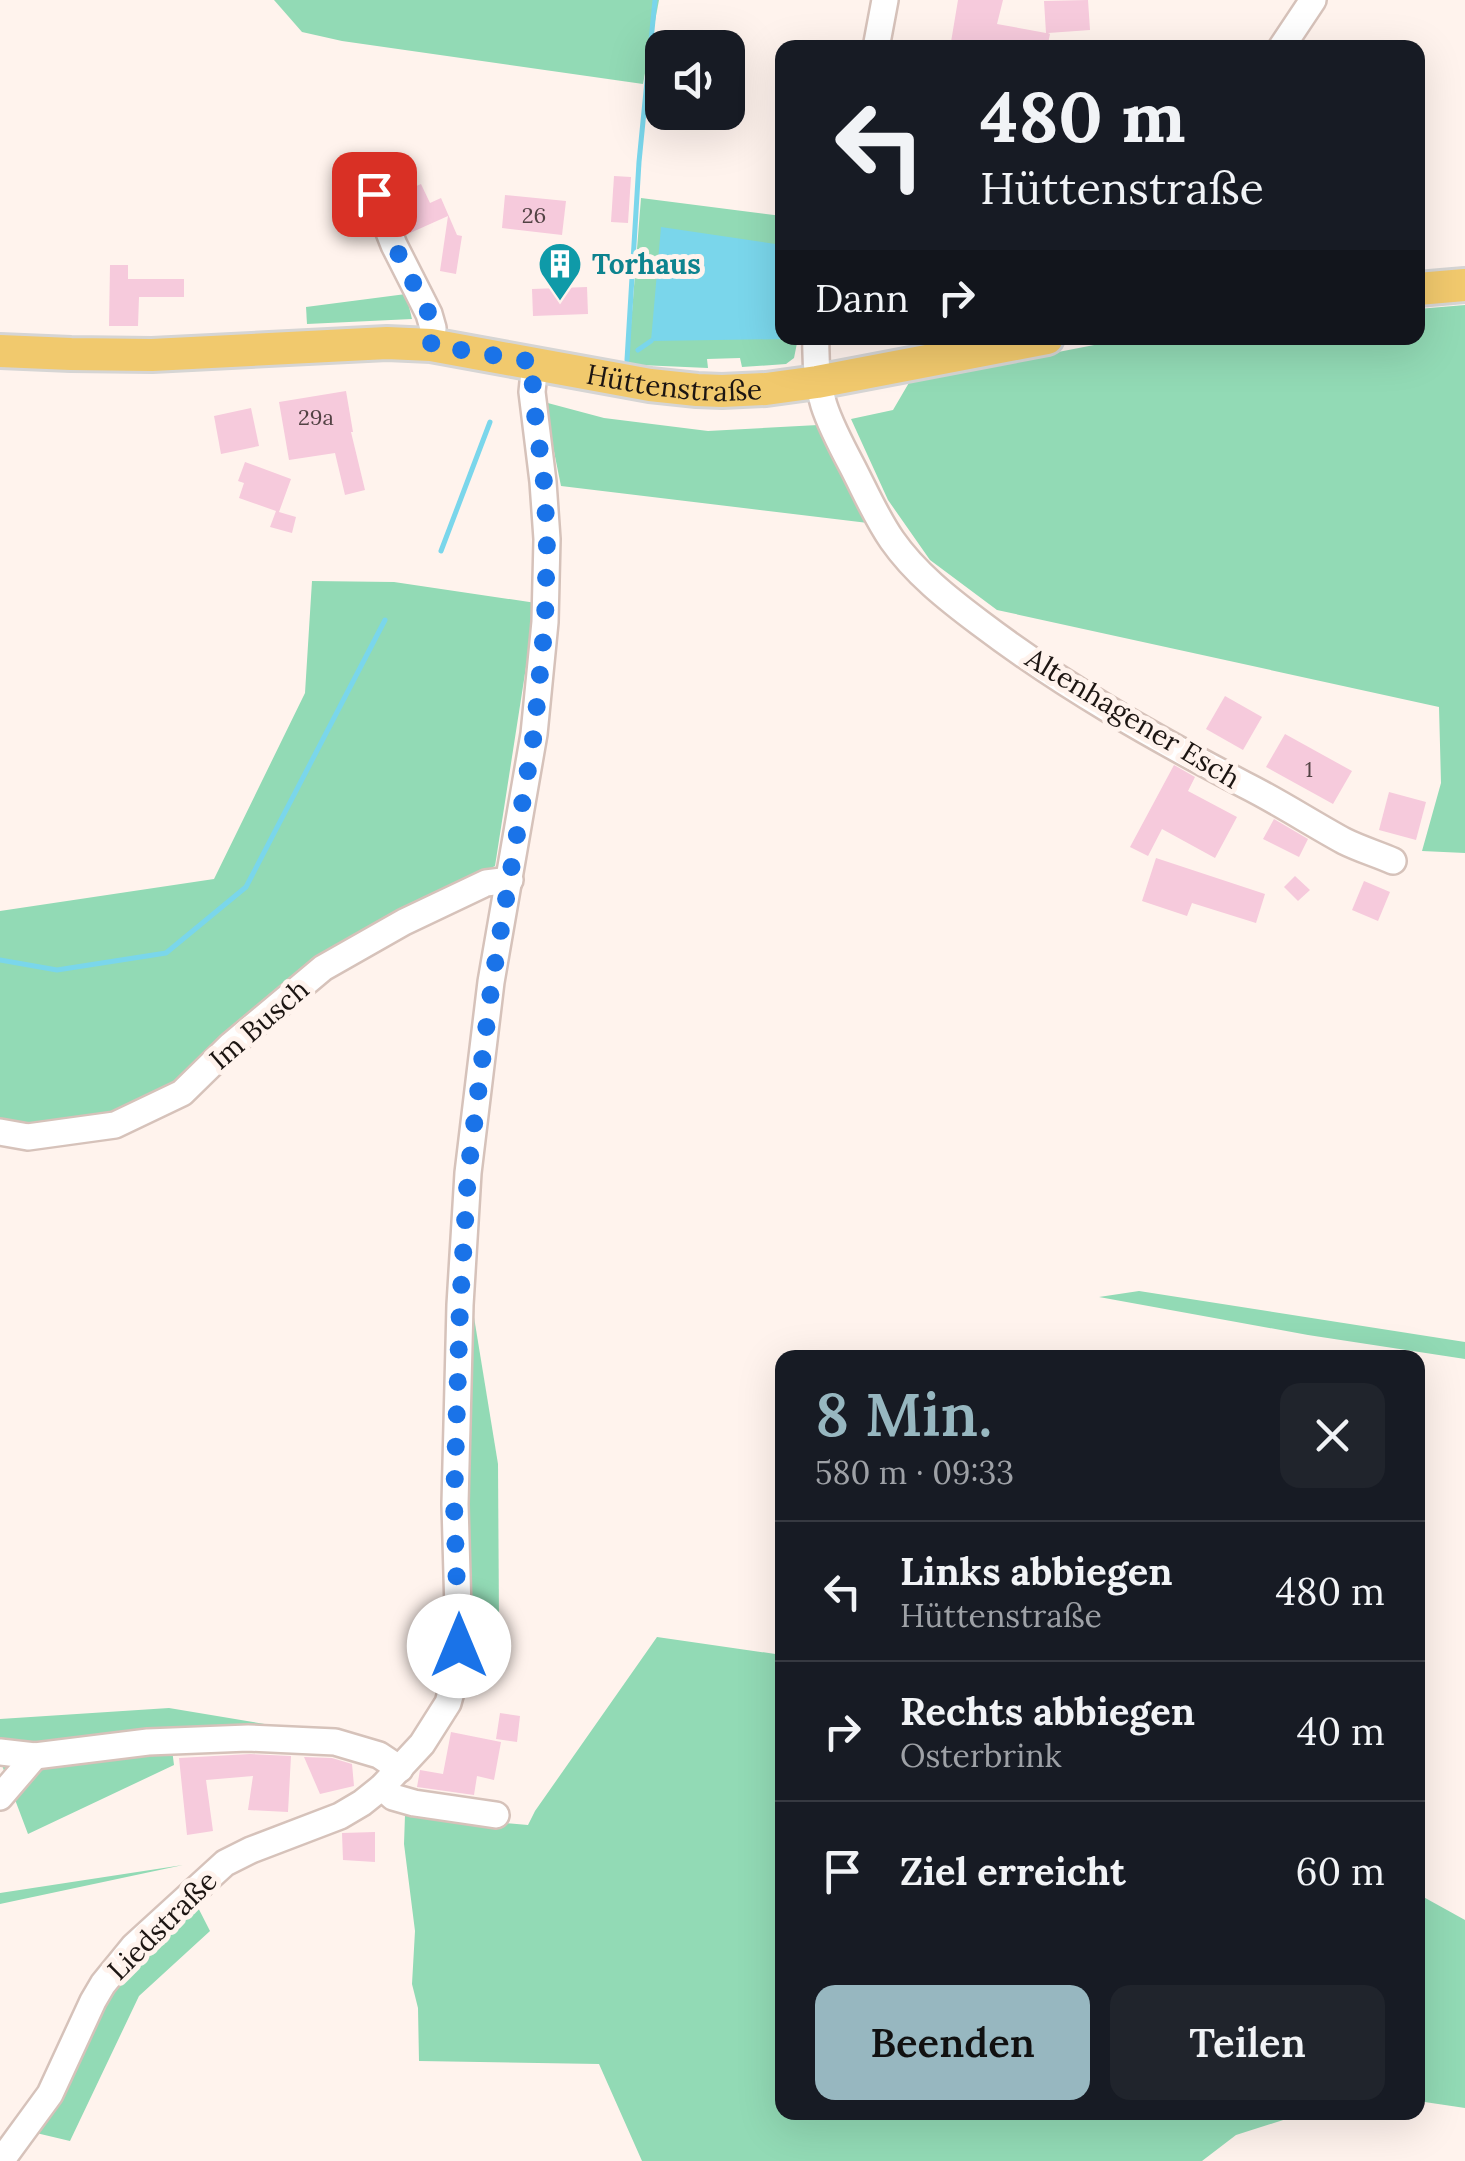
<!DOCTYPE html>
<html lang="de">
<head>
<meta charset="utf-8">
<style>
  :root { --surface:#171b24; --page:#20242c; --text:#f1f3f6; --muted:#9ea1a6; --line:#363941; --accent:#97b7c0 }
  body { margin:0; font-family:Lora,serif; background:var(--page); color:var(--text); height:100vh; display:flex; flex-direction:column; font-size:38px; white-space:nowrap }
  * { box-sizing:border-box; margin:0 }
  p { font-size:32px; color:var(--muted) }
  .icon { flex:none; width:55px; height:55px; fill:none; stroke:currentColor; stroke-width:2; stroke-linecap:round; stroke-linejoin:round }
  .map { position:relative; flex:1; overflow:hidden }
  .drawer { position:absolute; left:775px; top:1350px; width:650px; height:770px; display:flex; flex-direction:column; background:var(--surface); border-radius:20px; box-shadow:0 10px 40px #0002 }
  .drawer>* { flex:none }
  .banner { position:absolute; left:775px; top:40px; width:650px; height:305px; border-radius:20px; box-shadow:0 10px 40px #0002; background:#171b24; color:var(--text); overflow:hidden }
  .buttons { position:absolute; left:645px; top:30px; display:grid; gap:20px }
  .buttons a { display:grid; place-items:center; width:100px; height:100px; border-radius:20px; background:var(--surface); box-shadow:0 10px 40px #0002; font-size:50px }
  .pin { position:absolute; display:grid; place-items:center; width:85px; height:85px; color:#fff; margin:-42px; border-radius:20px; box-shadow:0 5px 15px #0006 }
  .me { position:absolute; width:110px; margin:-55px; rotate:0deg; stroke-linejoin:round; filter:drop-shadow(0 0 8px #0008) }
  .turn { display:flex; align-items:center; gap:35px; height:210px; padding:0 40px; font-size:45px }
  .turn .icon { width:130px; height:130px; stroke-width:2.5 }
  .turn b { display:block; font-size:70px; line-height:85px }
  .then { display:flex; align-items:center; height:95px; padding:0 40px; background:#0003; gap:20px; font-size:38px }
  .round { display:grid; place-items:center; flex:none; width:105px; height:105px; border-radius:20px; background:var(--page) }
  .head { display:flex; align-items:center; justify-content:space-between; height:170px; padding:0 40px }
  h1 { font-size:60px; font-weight:600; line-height:75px; color:var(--accent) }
  .action { display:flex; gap:20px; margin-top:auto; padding:20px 40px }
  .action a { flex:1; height:115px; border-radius:20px; background:var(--accent); color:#111; font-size:40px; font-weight:600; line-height:115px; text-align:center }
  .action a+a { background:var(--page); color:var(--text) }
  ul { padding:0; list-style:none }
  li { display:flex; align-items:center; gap:30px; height:140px; padding:0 40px; border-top:2px solid var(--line) }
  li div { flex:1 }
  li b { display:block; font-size:38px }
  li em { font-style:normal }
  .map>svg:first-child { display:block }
  .green { fill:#92dab5 }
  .water { fill:#7ad6eb }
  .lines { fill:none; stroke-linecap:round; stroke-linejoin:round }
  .stream { stroke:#7ad6eb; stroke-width:5 }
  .building { fill:#f6cadc }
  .minor-casing { stroke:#d6c2ba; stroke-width:30 }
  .major-casing { stroke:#d6d5d4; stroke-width:38 }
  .minor { stroke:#fff; stroke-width:25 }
  .major { stroke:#f1c96d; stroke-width:32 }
  .route { stroke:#1a73e8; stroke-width:18; stroke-dasharray:0 32.4 }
  .labels { text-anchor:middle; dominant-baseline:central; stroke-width:10; stroke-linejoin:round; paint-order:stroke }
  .number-label { font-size:22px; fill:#524244 }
  .culture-label { font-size:28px; font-weight:bold; fill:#0d838f; stroke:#fff3ed; text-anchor:start }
  .street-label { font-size:28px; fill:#1c1512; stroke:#fff3ed }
</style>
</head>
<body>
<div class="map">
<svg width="1465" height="2161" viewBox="0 0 1465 2161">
  <rect width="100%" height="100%" fill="#fff3ed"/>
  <g class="green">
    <path d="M274,0H659L643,84L342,41L302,32Z"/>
    <path d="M641,198L782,216V338H798L794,358L786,364L742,367L740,358L707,359L708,368L640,365L628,363Z"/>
    <path d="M406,294L412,319L307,324L306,307Z"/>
    <path d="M1465,305V853L1422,851L1441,783L1439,707L997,610L930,560L888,500L851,419L893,410L910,381L1130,338H1418V309Z"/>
    <path d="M544,402L604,418L708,431L818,425L868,523L561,486Z"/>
    <path d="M312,581L394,582L536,603L495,866L311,959L180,1083L115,1115L27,1127L0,1123V911L214,879L305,693Z"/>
    <path d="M1139,1291L1465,1342V1359L1308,1335L1099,1297Z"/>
    <path d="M472,1305L498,1464L499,1622L473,1620L463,1483Z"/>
    <path d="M657,1637L782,1655V2112L1305,2113L1236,2135L1202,2161H642L599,2064L419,2061L418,2008L412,1984L415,1931L404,1844L405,1815L528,1825L535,1811Z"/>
    <path d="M169,1708L337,1736L170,1734L174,1765L28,1834L0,1760V1719Z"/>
    <path d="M183,1865L0,1904V1893Z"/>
    <path d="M185,1882L210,1931L139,1996L70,2141L32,2132L137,1930Z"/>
    <path d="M1418,1894L1465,1920V2108L1418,2101Z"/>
  </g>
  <path class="water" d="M661,227L782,245V338L788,339L651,341Z"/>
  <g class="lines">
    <g class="stream">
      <path d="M638,350L651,341"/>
      <path d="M627,360L639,162L655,0"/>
      <path d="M441,551L490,422"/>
      <path d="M0,960L57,970L166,953L246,887L385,620"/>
    </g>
  </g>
  <g class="building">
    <path d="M958,0H1003L997,24L1046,33L1044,1L1088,0L1090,30L1048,33L1050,34L1047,48H950Z"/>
    <path d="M614,176L631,177L628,223L611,222Z"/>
    <path d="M421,184L430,203L441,198L457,235L462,236L456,274L440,271L448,216L410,233L394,196Z"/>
    <path d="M505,195L566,201L562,235L502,228Z"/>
    <path d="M110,265H128V279H184V297H139L138,326H109Z"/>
    <path d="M587,287L588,314L533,316L532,289Z"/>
    <path d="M346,391L353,432H351L365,490L345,495L335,453L289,460L279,402Z"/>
    <path d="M251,408L259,446L221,454L214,416Z"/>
    <path d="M245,462L291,479L279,512L296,517L292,533L270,527L276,511L239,498L244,483L238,481Z"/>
    <path d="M1225,696L1262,717L1243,750L1206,729Z"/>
    <path d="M1285,734L1352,771L1333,804L1266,767Z"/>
    <path d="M1174,765L1195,777L1188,791L1237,817L1215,858L1162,829L1148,856L1130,847Z"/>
    <path d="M1389,792L1426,802L1416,840L1379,830Z"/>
    <path d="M1274,819L1308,839L1299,857L1263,839Z"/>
    <path d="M1156,858L1265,894L1256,923L1192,903L1187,916L1142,901Z"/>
    <path d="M1295,876L1310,890L1298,901L1284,887Z"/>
    <path d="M1364,881L1390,892L1378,921L1352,910Z"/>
    <path d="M500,1713L520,1716L517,1742L496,1739Z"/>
    <path d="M451,1732L501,1742L494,1780L477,1776L474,1795L417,1787L420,1770L443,1774Z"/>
    <path d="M250,1754L291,1756L288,1812L248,1810L253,1776L206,1780L213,1831L187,1835L179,1758Z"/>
    <path d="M304,1757L332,1758L352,1764L354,1786L320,1794Z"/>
    <path d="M375,1832V1862L343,1860L342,1833Z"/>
  </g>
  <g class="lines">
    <defs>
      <g id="minor">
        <path d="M876,48L885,0"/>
        <path d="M1281,48L1313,0"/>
        <path d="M374,194L394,245L429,314L433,328L431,345"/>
        <path d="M816,338C814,393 827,419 852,466C865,491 876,517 892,540C915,573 948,599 980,623C1063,686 1153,737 1245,785C1279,802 1311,823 1344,841C1360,849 1377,854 1393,861"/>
        <path d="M0,1132L28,1137L115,1125L182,1093L231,1045L323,968L404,922L486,883L510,880"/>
        <path d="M0,1752L35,1756L148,1742L248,1738L335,1742L379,1755L400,1769"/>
        <path d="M382,1787L393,1797L414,1803L496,1815"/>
        <path d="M0,1797L35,1756"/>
        <path d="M1,2161L50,2094L93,2001L103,1984L134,1946L225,1863L251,1850L340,1816L362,1803L382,1787L422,1744L448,1703L456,1674L459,1646L455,1504L460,1305L468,1173L491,982L534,734L545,622L547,539L543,482L532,392L535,362"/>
      </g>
      <g id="major">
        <path d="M1418,289L1465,285"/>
        <path id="s1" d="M0,351L71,354L152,355L387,343L431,345L650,385L697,390L722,391L766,389L817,382L1047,338"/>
      </g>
    </defs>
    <use href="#minor" class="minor-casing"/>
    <use href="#major" class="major-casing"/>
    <use href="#minor" class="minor"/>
    <use href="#major" class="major"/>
  </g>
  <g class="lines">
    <path class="route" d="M374,194L394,245L429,314L433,328L431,345L535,362L532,392L544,482L547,539L545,622L534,734L492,982L468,1173L460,1306L454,1504L459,1646"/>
  </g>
  <defs>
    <symbol id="building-pin" viewBox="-11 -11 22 30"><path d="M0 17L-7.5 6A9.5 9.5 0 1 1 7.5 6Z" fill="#0f9aa8" stroke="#fff3ed"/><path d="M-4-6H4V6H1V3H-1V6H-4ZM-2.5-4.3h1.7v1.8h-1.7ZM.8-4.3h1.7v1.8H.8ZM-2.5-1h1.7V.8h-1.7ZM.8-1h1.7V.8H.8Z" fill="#fff"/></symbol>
  </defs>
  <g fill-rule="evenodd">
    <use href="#building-pin" x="535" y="239" width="50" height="68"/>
  </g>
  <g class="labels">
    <g class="number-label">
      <text x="534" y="215">26</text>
      <text x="316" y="417">29a</text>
      <text x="1309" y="769">1</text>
    </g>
    <g class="culture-label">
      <text x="592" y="264">Torhaus</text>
    </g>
    <g class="street-label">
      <text stroke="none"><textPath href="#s1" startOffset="678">Hüttenstraße</textPath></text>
      <text transform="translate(1133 718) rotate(31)">Altenhagener Esch</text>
      <text transform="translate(259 1024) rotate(-41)">Im Busch</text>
      <text transform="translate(162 1925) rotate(-45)">Liedstraße</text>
    </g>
  </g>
</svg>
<div class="buttons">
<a><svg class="icon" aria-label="sound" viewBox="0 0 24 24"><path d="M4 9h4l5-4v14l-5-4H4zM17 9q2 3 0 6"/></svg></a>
</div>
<div class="pin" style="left:374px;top:194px;background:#d93025"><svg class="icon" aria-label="arrive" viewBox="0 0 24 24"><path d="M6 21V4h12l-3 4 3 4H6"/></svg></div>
<svg class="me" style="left:459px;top:1646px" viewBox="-20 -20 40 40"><circle r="19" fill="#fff"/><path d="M0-13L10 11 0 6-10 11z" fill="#1a73e8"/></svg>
<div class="banner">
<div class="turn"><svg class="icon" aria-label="left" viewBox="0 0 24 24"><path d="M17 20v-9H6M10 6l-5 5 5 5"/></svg><div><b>480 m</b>Hüttenstraße</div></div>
<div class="then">Dann<svg class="icon" aria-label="right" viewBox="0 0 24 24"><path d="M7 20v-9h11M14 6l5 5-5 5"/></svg></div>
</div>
<section class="drawer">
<div class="head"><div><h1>8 Min.</h1><p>580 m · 09:33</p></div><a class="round"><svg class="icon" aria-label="close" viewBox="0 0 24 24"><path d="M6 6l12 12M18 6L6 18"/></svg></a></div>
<ul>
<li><svg class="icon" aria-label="left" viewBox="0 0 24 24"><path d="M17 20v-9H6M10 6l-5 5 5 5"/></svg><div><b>Links abbiegen</b><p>Hüttenstraße</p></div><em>480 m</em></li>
<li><svg class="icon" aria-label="right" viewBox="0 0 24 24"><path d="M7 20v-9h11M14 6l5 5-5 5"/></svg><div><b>Rechts abbiegen</b><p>Osterbrink</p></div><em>40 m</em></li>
<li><svg class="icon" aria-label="arrive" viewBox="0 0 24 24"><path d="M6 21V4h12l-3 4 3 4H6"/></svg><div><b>Ziel erreicht</b></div><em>60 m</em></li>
</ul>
<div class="action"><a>Beenden</a><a>Teilen</a></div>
</section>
</div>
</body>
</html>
